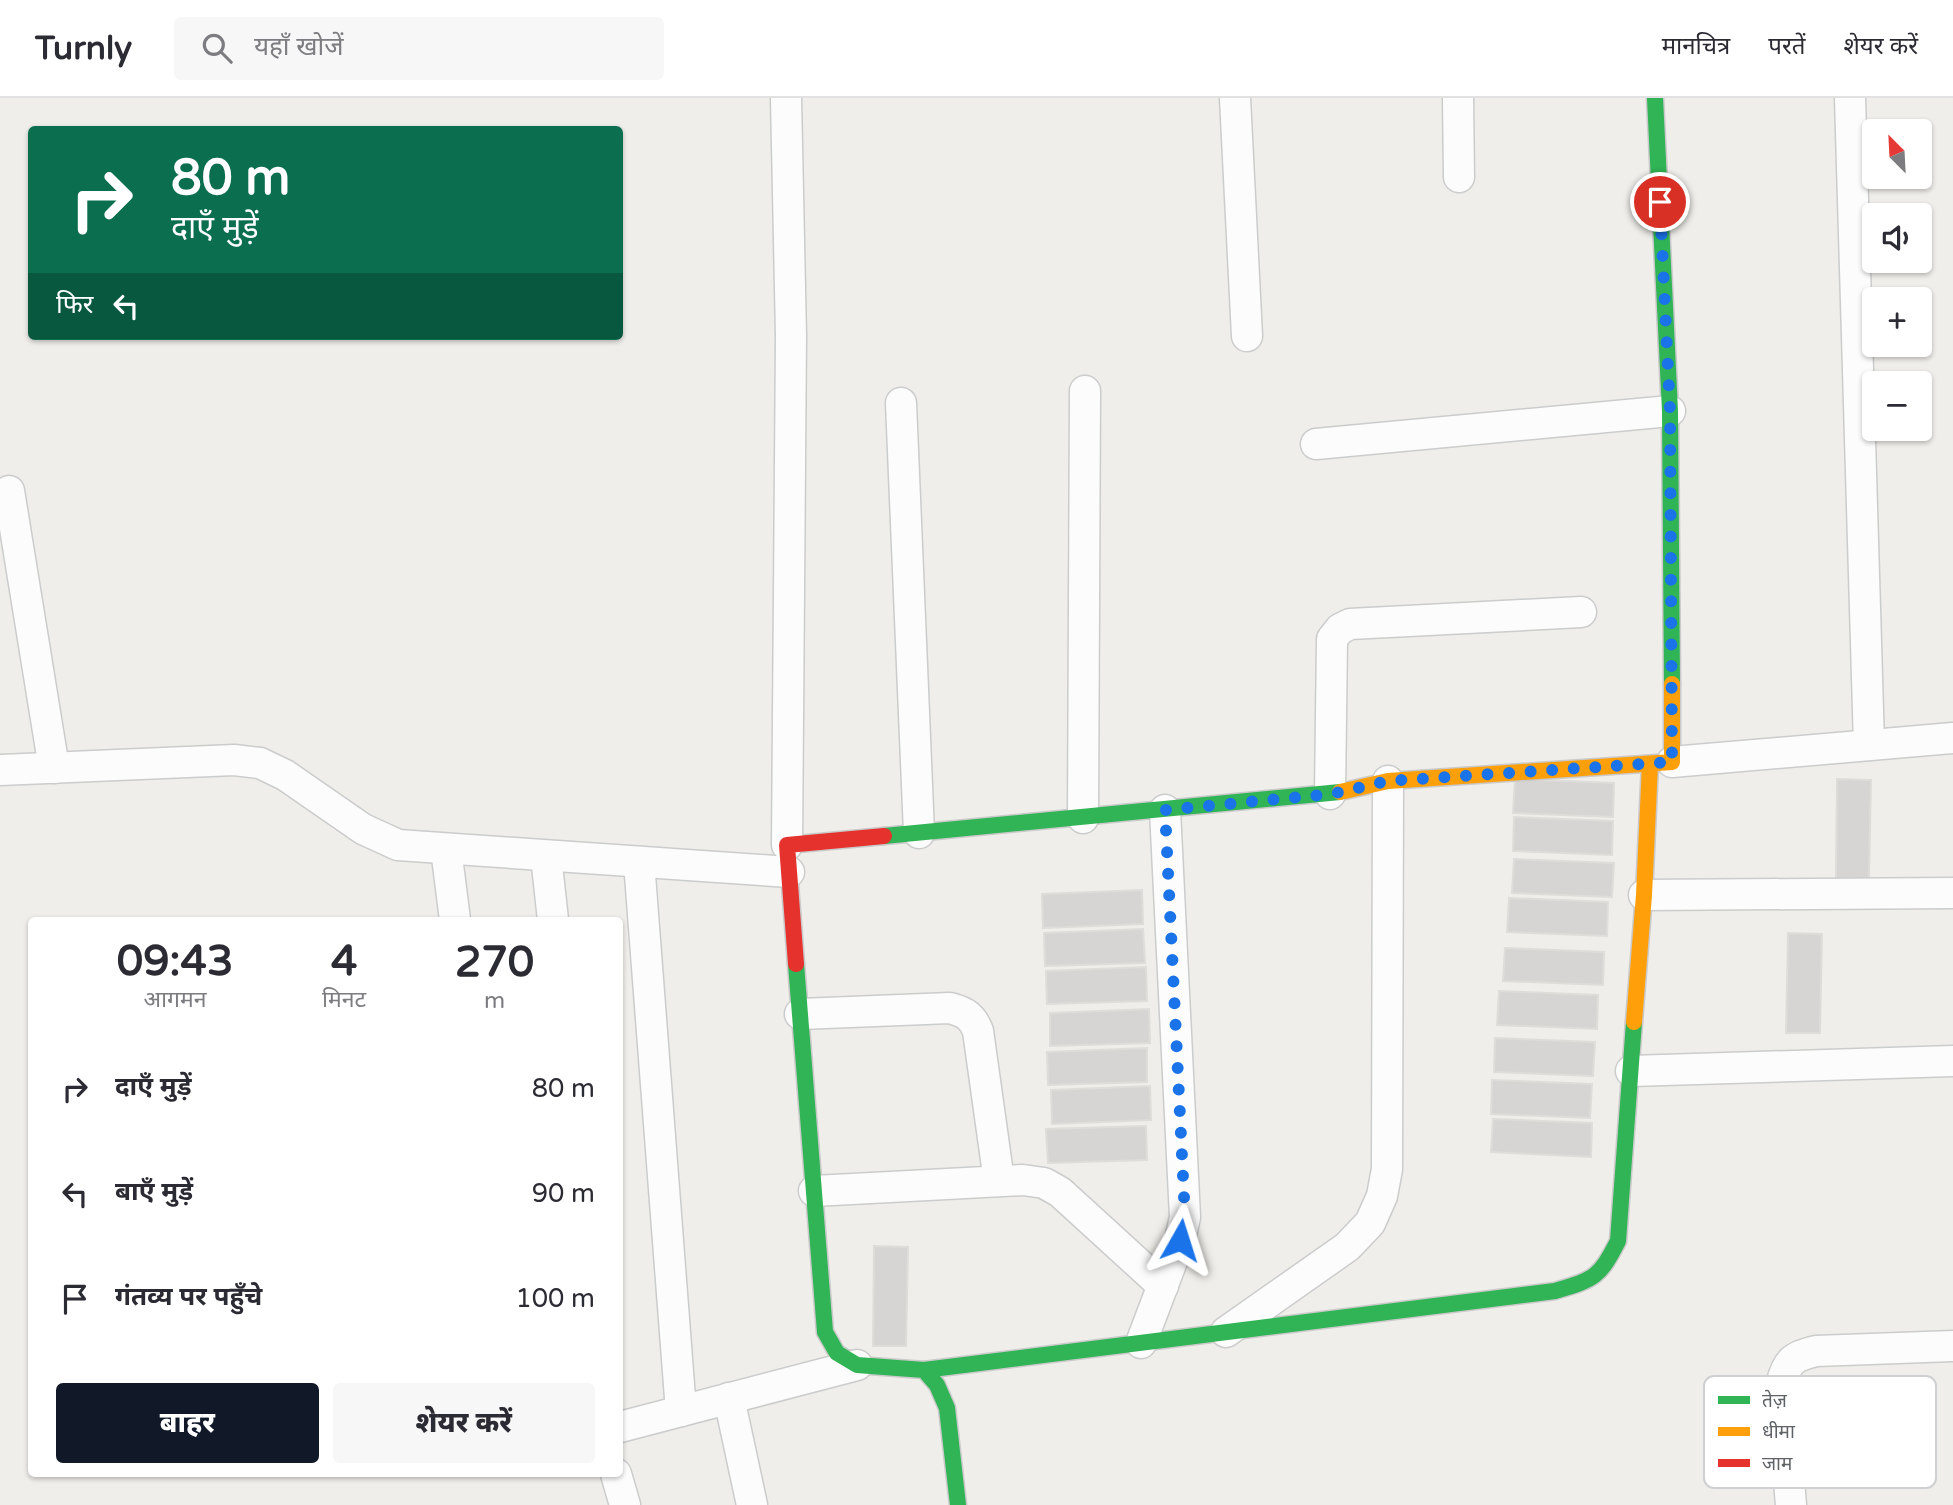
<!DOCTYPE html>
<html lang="hi">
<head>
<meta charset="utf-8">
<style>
  :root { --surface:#fff; --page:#f7f7f7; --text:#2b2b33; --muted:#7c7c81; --line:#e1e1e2; --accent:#111827 }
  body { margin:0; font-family:"Varela Round","Noto Sans Devanagari",sans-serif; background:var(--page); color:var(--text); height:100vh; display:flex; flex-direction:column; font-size:26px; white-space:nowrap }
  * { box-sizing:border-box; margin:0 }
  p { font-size:23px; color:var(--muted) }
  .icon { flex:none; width:38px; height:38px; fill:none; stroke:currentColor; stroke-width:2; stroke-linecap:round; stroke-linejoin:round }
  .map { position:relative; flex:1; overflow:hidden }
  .side { position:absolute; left:28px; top:819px; width:595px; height:560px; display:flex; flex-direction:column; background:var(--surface); border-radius:7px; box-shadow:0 2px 5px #0004 }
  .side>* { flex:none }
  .hud { position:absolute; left:28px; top:28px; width:595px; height:214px; border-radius:7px; box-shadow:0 2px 5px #0004; background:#0b6e4f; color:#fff; overflow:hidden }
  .needle { width:46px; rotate:336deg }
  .tools { position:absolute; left:1862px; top:21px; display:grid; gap:14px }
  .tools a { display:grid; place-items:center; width:70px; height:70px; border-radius:7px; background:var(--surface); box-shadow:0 2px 5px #0004; font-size:35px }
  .pin { position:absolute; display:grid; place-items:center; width:60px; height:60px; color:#fff; margin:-30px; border:4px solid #fff; border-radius:50%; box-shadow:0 2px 7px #0007 }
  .me { position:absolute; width:77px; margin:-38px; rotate:6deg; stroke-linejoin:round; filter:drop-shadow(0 0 5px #0008) }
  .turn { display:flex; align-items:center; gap:24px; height:147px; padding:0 28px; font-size:32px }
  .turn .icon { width:91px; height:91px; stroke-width:2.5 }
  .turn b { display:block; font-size:49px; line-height:60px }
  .then { display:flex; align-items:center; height:66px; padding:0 28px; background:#0003; gap:14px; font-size:26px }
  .eta { display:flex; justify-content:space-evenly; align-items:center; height:119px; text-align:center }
  .eta b { font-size:42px; font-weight:800; line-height:49px }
  .cta { display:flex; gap:14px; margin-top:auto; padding:14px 28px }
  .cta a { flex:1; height:80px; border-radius:7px; background:var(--accent); color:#fff; font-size:28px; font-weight:800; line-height:80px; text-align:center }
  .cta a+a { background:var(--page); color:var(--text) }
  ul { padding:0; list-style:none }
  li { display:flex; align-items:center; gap:21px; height:105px; padding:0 28px }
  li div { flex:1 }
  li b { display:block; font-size:26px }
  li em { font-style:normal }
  header { display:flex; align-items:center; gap:42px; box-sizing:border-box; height:98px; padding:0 35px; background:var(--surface); border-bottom:2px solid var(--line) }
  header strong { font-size:33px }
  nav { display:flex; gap:38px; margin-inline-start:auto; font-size:24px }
  .search { width:490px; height:63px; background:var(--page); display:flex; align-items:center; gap:18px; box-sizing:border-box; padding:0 24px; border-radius:7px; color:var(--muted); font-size:26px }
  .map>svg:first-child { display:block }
  .building { fill:#d6d5d3; stroke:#deddd9; stroke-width:2 }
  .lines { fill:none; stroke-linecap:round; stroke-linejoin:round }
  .street-casing { stroke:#cbcccc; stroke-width:33 }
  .fast-casing { stroke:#cacacb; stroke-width:19 }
  .slow-casing { stroke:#cacacb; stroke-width:19 }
  .jam-casing { stroke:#cacacb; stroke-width:19 }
  .street { stroke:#fdfcfc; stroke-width:30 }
  .fast { stroke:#30b455; stroke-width:16 }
  .slow { stroke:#ff9f0a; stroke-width:16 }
  .jam { stroke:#e5322d; stroke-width:16 }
  .route { stroke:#1a73e8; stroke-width:12; stroke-dasharray:0 21.6 }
  .key { fill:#fff; stroke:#cfd0d2; stroke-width:2 }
  .key-label { font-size:19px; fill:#5f6368 }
</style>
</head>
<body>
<header>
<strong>Turnly</strong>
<div class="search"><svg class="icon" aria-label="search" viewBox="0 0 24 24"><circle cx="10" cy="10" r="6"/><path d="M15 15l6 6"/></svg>यहाँ खोजें</div>
<nav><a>मानचित्र</a><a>परतें</a><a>शेयर करें</a></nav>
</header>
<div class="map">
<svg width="1953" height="1407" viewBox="0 0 1953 1407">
  <rect width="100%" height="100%" fill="#efeeea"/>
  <g class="building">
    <path d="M1515,681L1614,685L1613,719L1513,715Z"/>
    <path d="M1837,681L1871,682L1869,781L1836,780Z"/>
    <path d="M1514,719L1613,723L1612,757L1513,753Z"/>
    <path d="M1514,761L1614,765L1612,799L1512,795Z"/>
    <path d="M1142,792L1143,826L1043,830L1042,796Z"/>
    <path d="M1509,800L1608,804L1607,838L1507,834Z"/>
    <path d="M1143,831L1145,865L1045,868L1044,835Z"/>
    <path d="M1788,835L1822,836L1820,935H1786Z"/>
    <path d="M1505,850L1604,854L1603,887L1503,883Z"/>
    <path d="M1146,869L1147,903L1047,906L1046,873Z"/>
    <path d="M1499,893L1598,897L1597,931L1497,927Z"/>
    <path d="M1149,911L1150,945L1050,948V915Z"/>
    <path d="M1495,940L1595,944L1593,978L1494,974Z"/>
    <path d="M1147,950V984L1048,987L1047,954Z"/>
    <path d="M1492,982L1592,986L1590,1020L1491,1016Z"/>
    <path d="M1150,988L1151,1022L1052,1026L1051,992Z"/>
    <path d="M1493,1021L1592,1025L1591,1059L1491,1054Z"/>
    <path d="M1146,1028L1147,1062L1048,1065L1046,1031Z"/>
    <path d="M874,1148L908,1149L906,1248H873Z"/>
  </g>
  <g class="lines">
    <defs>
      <g id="street">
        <path d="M786,0L791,238L787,747"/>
        <path d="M1235,0L1247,238"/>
        <path d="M1458,0L1459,79"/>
        <path d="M1850,0L1869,647"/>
        <path d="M901,305L919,735"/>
        <path d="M1316,346L1670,313"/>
        <path d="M9,393L54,670"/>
        <path d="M1672,664L1953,640"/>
        <path d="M0,672L234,662L260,665L285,677L363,731L398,747L789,774"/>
        <path d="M1330,696L1332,541L1340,531L1350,526L1581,514"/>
        <path d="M1083,720L1085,293"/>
        <path d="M446,751L455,822"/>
        <path d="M546,758L553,822"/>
        <path d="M639,764L681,1313"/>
        <path d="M1644,797L1953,795"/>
        <path d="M800,916L950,910C965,914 972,918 978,933L999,1083"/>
        <path d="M1631,973L1953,963"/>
        <path d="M814,1093L1023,1082L1044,1085L1060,1094L1163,1188"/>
        <path d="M1226,1234L1347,1149L1370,1125L1382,1098L1387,1071L1388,683"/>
        <path d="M1141,1245L1180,1142L1185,1119L1165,712"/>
        <path d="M729,1300L752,1407"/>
        <path d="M620,1329L857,1267"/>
        <path d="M616,1376L625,1407"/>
        <path d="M1791,1407L1781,1287C1787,1263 1792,1259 1816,1253L1953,1248"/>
      </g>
      <g id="fast">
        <path d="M1655,0L1670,313L1672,586"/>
        <path d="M884,738L1340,694"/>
        <path d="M796,866L825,1234L837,1255L857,1267L924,1272L937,1287L947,1310L958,1407"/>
        <path d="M924,1272L1555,1193C1595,1181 1599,1180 1618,1143L1634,924"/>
      </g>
      <g id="slow">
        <path d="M1340,694L1388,683L1672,664V586"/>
        <path d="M1634,924L1644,797L1650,666"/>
      </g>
      <path id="jam" d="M796,866L787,747L884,738"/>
    </defs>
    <use href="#street" class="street-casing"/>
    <use href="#fast" class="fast-casing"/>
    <use href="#slow" class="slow-casing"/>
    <use href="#jam" class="jam-casing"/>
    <use href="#street" class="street"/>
    <use href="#fast" class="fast"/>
    <use href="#slow" class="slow"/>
    <use href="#jam" class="jam"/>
  </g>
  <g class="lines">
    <path class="route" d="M1180,1142L1185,1119L1165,712L1331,696L1388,683L1672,664L1670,313L1660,104"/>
  </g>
  <rect x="1704" y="1278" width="232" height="112" rx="10" class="key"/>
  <rect x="1718" y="1298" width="32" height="8" fill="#30b455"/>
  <rect x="1718" y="1329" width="32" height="9" fill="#ff9f0a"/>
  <rect x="1718" y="1361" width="32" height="8" fill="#e5322d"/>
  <g class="key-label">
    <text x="1762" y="1309">तेज़</text>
    <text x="1762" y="1340">धीमा</text>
    <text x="1762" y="1372">जाम</text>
  </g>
</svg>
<div class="tools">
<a><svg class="needle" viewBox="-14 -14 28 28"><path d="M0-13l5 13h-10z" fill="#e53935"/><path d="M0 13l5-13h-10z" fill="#7c7c81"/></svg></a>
<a><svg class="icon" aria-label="sound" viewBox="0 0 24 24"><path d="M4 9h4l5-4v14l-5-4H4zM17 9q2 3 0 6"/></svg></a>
<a>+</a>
<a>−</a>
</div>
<div class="pin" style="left:1660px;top:104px;background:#d93025"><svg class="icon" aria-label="arrive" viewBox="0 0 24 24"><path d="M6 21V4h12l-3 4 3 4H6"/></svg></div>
<svg class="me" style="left:1180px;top:1142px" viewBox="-20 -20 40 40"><path d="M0-17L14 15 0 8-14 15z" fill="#1a73e8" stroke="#fff" stroke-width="4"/></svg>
<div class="hud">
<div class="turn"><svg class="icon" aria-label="right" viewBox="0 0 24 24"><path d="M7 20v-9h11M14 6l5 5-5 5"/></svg><div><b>80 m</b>दाएँ मुड़ें</div></div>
<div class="then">फिर<svg class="icon" aria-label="left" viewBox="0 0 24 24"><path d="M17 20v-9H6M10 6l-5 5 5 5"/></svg></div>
</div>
<section class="side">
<div class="eta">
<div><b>09:43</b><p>आगमन</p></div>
<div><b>4</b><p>मिनट</p></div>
<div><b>270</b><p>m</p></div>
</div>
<ul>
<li><svg class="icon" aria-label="right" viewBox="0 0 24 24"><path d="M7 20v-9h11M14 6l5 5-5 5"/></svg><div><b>दाएँ मुड़ें</b></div><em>80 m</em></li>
<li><svg class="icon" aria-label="left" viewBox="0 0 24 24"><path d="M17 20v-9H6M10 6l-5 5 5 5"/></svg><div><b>बाएँ मुड़ें</b></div><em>90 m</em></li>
<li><svg class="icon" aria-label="arrive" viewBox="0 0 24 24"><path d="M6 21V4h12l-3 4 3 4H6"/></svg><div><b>गंतव्य पर पहुँचे</b></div><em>100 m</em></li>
</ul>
<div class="cta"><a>बाहर</a><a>शेयर करें</a></div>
</section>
</div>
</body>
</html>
